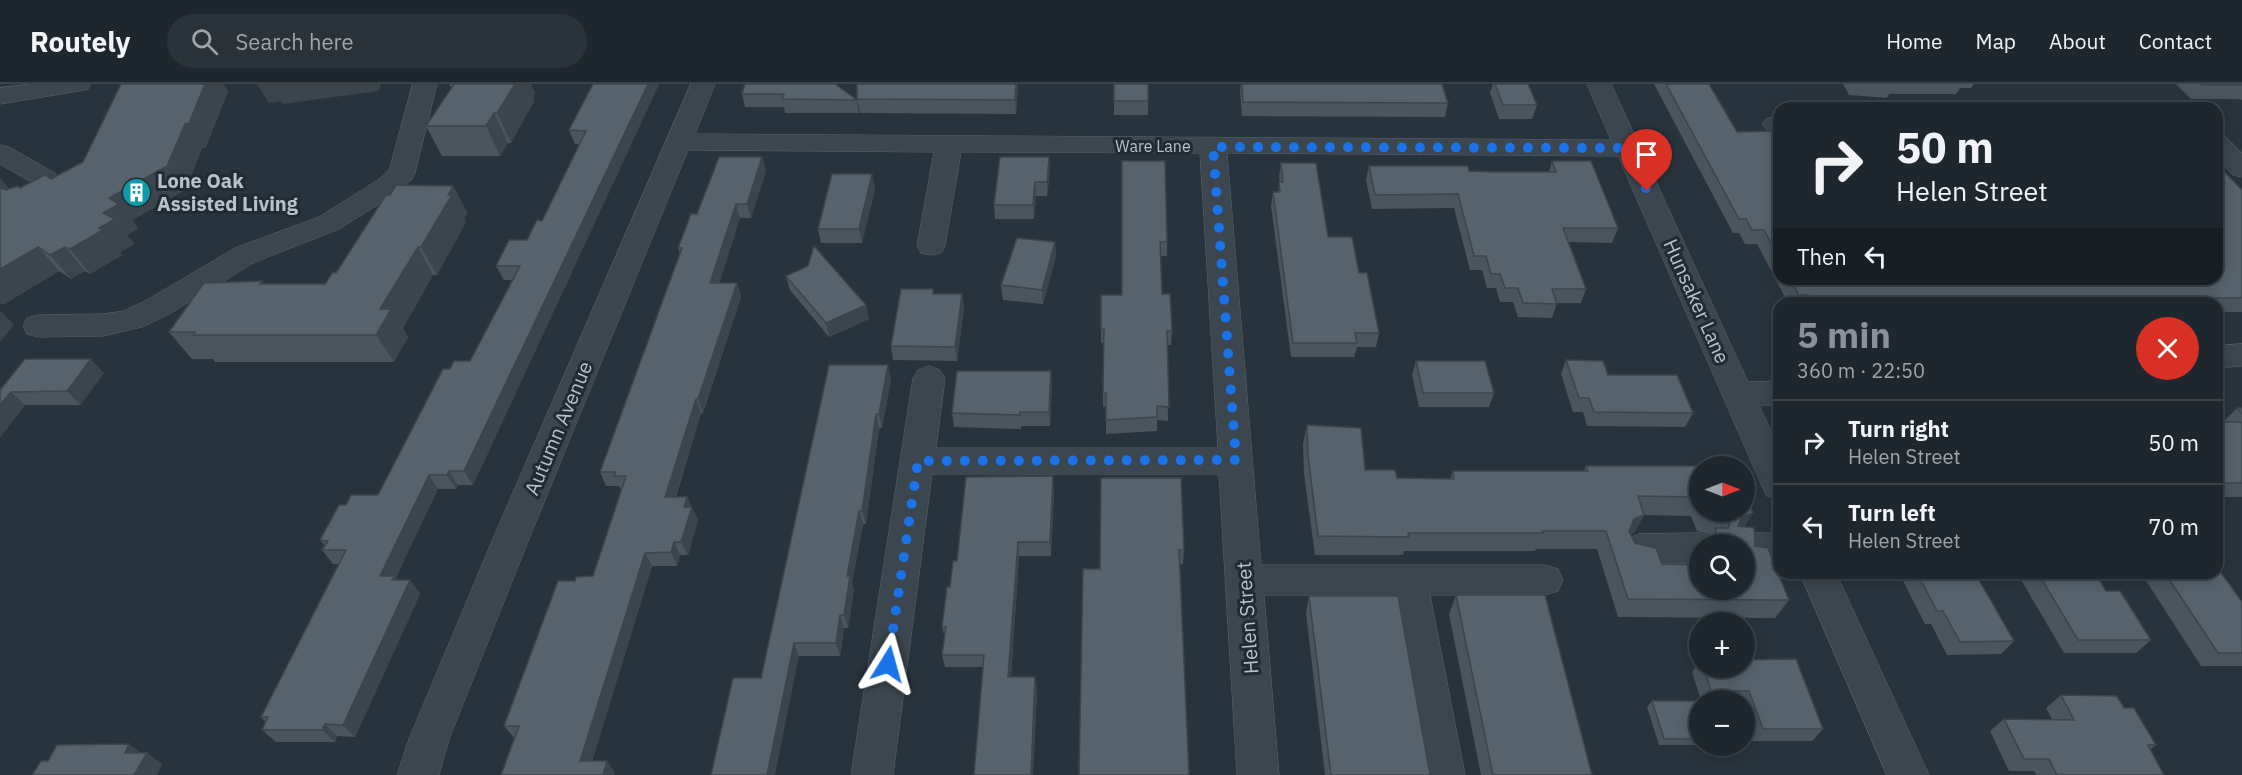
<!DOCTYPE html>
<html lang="en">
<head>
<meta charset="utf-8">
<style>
  :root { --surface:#1e272e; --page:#2b333a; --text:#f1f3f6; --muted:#a1a5aa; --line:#3c444a; --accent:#8c9099 }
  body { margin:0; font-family:"IBM Plex Sans",sans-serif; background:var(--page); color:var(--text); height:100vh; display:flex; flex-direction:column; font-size:22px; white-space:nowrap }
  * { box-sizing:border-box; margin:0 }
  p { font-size:20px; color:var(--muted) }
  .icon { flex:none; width:33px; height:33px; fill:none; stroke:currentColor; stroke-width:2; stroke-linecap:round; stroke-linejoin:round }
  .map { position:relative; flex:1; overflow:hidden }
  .sheet { position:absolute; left:1773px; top:213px; width:450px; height:282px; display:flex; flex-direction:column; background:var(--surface); border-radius:18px; box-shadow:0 3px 15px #0003,0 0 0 2px var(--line) }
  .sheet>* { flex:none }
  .top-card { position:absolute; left:1773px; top:18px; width:450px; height:183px; border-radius:18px; box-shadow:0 3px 15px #0003,0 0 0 2px var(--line); background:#1e272e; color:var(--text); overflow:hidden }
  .needle { width:39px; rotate:90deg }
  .controls { position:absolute; left:1689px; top:372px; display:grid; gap:12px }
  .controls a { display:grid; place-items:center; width:66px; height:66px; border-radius:50%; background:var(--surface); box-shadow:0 3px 15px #0003,0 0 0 2px var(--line); font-size:30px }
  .pin { position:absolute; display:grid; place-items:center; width:51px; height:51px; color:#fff; margin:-62px -26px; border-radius:50% 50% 50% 0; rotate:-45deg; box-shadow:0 0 6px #0007 }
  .pin .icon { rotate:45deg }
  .me { position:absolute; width:66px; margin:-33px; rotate:8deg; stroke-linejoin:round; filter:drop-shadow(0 0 4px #0008) }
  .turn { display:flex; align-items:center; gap:21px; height:126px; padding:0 24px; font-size:27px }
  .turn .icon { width:78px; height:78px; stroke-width:2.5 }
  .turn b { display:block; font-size:42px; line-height:51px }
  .then { display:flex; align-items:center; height:57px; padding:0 24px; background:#0003; gap:12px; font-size:22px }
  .round { display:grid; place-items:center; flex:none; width:63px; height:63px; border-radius:32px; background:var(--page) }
  .headline { display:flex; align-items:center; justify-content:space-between; height:102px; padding:0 24px }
  h1 { font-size:36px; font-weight:800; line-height:45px; color:var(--accent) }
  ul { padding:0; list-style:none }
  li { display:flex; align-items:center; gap:18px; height:84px; padding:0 24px; border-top:2px solid var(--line) }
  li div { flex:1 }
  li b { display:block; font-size:22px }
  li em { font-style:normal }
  header { display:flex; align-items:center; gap:36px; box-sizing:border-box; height:84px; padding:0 30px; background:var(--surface); border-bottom:2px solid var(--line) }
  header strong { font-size:28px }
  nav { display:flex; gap:33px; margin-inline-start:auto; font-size:21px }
  .search { width:420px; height:54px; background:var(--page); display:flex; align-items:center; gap:15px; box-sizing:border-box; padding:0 21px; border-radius:33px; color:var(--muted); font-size:22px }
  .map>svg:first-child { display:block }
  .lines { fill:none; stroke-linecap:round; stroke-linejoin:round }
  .minor-casing { stroke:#59646b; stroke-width:1 }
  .minor { fill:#3c464e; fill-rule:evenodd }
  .wall { fill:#4a555e; fill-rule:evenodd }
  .shaded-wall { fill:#3c454c }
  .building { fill:#56636d; stroke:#3c454c; stroke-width:1.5 }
  .route { stroke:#1a73e8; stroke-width:10; stroke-dasharray:0 18 }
  .labels { text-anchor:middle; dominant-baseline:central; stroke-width:6; stroke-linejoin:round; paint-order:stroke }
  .far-street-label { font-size:16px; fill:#b8c1c8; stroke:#202b33 }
  .poi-label { font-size:20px; font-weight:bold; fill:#b8c1c8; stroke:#202b33; text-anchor:start }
  .street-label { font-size:20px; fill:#b8c1c8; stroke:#202b33 }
</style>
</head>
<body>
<header>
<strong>Routely</strong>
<div class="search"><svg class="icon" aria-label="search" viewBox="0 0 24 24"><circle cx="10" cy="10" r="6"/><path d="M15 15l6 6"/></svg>Search here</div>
<nav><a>Home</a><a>Map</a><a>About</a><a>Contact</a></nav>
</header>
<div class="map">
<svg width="2242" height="691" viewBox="0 0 2242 691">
  <rect width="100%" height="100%" fill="#28343d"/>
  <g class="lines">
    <defs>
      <g id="minor">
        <path d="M30,0H91L88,5L79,7L0,20V4Z"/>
        <path d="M413,0H437L415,89L412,95L398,108L339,145L255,178L169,230L142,243L103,252L38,253L27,250L23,242L27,234L38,231L103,230L124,227L147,216L235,164L319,133L378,96L389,86Z"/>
        <path d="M691,0H715L695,50L1611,56L1587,0H1611L1748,298L1779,297V321H1759L1779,365V415L1767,412L1762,402L1618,72L1227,69L1261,481H1545L1558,485L1563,496L1558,507L1545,511H1430L1465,691H1423L1393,511H1264L1279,691H1237L1219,390H932L893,691H851L913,294L918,286L929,282L940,286L945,294L936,364H1218L1200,69L961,68L945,162L941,169L931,171L921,169L917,162L934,68L688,66L531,450L449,655L439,691H397L409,655L495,450Z"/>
        <path d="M1779,32V48L1766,45L1762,40L1766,35Z"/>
        <path d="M2217,51L2226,53L2242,69V93L2233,91L2217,74Z"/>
        <path d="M0,61L9,63L55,89C65,105 43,127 26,128C26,128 17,125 16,125L12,119L31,102V98L0,80Z"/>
        <path d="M2242,260V282L2217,284V262Z"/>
        <path d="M1700,449L1713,454L1716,460H1700V479L1639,480L1626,475L1621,465L1626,455L1639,450Z"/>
        <path d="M1744,449H1779V479H1744V460H1728L1731,454Z"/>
        <path d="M1800,489H1836L1929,691H1887Z"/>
      </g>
    </defs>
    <use href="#minor" class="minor-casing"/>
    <use href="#minor" class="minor"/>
  </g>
  <g class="wall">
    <path d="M121,0H223L228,7L206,63L202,64L185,106L132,136L138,144L127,151L134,160L120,168L122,171L90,190L85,187L71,195L59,187L4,220H0V94L9,105L20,104L51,95L83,78Z"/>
    <path d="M449,0H531L535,9L533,14L534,17L511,59H508L500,72H442L426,42L451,4Z"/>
    <path d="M659,0L473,401H458L456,405H438L396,493L398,496H410L420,510L355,653L337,652L335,658H276L262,646L266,638L261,633L339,480H333L322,466L325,462L320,456L346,421L378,411L450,285L470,277L513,196H504L496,182L527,156L542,137L579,60H575L569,46Z"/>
    <path d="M745,0L857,16L859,29H785L784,23H745L742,10Z"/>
    <path d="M857,0H1018L1016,30L860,29L857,15Z"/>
    <path d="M1114,0L1148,17V31H1114Z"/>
    <path d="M1241,0H1442L1448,19L1445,33L1242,32L1240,7Z"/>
    <path d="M1493,0H1528L1537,21L1532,35H1499L1490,9Z"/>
    <path d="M1654,0H1709L1737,48L1779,47V195H2217L2242,106V228H2217V219H1788L1757,160H1745L1739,149H1733Z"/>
    <path d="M1843,0H1974L1971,4H1960L1956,10H1889L1887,14L1849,11Z"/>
    <path d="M2176,0H2242V16L2240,15H2191Z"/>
    <path d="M762,73L766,87L751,134H740L719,199H737L741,213L703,329H701L676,413H687L698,436L688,471H680L677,482H652L592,677L615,688V691H501L514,654L504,642L575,497L593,492L622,406L619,402H606L600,388L680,170L678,164L697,130Z"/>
    <path d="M1122,77L1167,158V172H1160L1162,210L1172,247L1171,261H1167L1168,337L1157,336V347L1106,350V323H1103V259H1101V211H1122Z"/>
    <path d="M1552,77L1618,144L1612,159L1569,158L1586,205L1581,219H1557L1552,234L1518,233L1513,218H1500L1496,204H1487L1482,186H1470L1454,124L1372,125L1366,96L1369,82L1492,88H1549Z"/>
    <path d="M1281,79L1328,153L1359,189L1379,249L1376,263H1357L1354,273H1291L1271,122L1273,108H1278L1280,98L1279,93Z"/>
    <path d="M1050,87L1047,112H1036L1034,135H995L994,121Z"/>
    <path d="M453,102L467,129L464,135L466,138L437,191H433L403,244L408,253L394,278H215L213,275H192L169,248L262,197L263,200H325L336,189L390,111Z"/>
    <path d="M875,105L862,159H821L818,145Z"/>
    <path d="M1055,158L1056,172L1043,220L1003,216L1001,201Z"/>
    <path d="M786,192L866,221L869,235L829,253L790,206Z"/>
    <path d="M934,210H962L964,224L957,277L893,276L891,262Z"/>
    <path d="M1566,276L1608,291L1693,329L1685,343L1587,342L1583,328H1573L1561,290Z"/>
    <path d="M1416,277L1494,309L1489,323H1419L1412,291Z"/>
    <path d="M104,289L80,321H25L0,353V306Z"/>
    <path d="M891,295L882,344H879L866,440H863L852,499L854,506L848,544H844L840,572H799L761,594Z"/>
    <path d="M1052,301L1050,342H1021V345L954,343L952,329Z"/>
    <path d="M2237,324H2242V413H2217V338H2223Z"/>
    <path d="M1307,341L1365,386L1397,394L1450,395L1453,387H1584L1586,382H1700V428H1744V443L1755,462L1789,516L1775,534L1618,533L1597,465H1536L1535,467H1404L1403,471H1315L1304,390L1303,360ZM1644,431L1691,432L1697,447L1710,451L1704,460H1744V506L1662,480L1635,459L1631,451L1634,449Z"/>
    <path d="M1101,394L1184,466L1183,480L1100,485Z"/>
    <path d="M1054,405L1051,472H1019L1011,593H1035L1037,606L1033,691H974L983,583H945L942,571L945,554L942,543L957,477Z"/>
    <path d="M1899,489H1975L2014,557L2001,570L1947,571L1931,540H1925Z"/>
    <path d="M2017,489H2095L2106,507L2151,556L2136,569H2064Z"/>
    <path d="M2141,489H2217L2242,518V582H2201Z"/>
    <path d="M1456,511L1592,691H1481L1449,530Z"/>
    <path d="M1309,512L1430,691H1325L1306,529Z"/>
    <path d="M1700,578V584H1744L1823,645L1812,657H1752L1744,634V616H1701L1692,588Z"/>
    <path d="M2061,611L2124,624L2156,661L2150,666L2164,691H2036L2034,687H2009L1990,647L2004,635H2052L2046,624Z"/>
    <path d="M1652,617L1700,632V661H1659L1647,623Z"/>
  </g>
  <g class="shaded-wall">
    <path d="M205,0H223L228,7L206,63L202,64L185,106L132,136L138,144L127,151L134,160L120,168L122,171L90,190L70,165L99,144L103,129L109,114L185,40Z"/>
    <path d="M257,0H381L379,7L282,20L281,17L269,19Z"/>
    <path d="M515,0H531L535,9L533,14L534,17L511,59L497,29Z"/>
    <path d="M648,0H659L473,401L464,387Z"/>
    <path d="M1016,0H1018V4L1016,30L1015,16Z"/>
    <path d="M494,29L508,59L500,72L486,42Z"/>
    <path d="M762,73L766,87L751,134L747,120Z"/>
    <path d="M1049,73L1050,87L1047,112V98Z"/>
    <path d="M872,90L875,105L862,159L859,145Z"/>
    <path d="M0,94L16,113L0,109Z"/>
    <path d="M1035,98L1036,112L1034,135L1033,121Z"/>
    <path d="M453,102L467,129L464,135L466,138L437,191L421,163Z"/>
    <path d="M736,120L740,134L715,213L710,199Z"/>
    <path d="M1055,158L1056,172L1043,220L1042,206Z"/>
    <path d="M38,163L59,187L4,220H0V185Z"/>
    <path d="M65,163L85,187L71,195L50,171Z"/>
    <path d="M418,163L433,191L403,244L408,253L394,278L376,251L380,225Z"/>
    <path d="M737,199L741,213L703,329L698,315Z"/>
    <path d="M962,210L964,224L957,277L955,263Z"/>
    <path d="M866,221L869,235L829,253L826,239Z"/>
    <path d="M1,227L14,241L0,258V228Z"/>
    <path d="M91,275L104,289L80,321L67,307Z"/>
    <path d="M888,281L891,295L882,344L879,330Z"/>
    <path d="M1051,287L1052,301L1050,342L1049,328Z"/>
    <path d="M11,308L25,321L0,353V321Z"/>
    <path d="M696,315L701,329L671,427L665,413Z"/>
    <path d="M876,330L879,344L866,440L862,427Z"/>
    <path d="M449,387L458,401L456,405L447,391Z"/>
    <path d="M429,391L438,405L396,493L405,505L380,492Z"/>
    <path d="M1053,392L1054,405L1051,472L1050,458Z"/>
    <path d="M687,413L698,436L688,471L681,458L684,423Z"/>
    <path d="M859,427L863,440L852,499L854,506L848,544L844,531L847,492Z"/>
    <path d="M1753,429L1741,448L1730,452L1742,433Z"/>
    <path d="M1644,431L1634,449L1624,454L1634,435Z"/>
    <path d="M674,458L680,471L677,482L671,468Z"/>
    <path d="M1018,458L1019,472L1010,606L1008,593Z"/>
    <path d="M645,469L652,482L589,688L580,677Z"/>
    <path d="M410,496L420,510L355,653L343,641Z"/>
    <path d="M840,531L844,544L840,572L836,559Z"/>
    <path d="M794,559L799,572L775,691H767Z"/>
    <path d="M1035,593L1037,606L1033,691H1031Z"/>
    <path d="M325,640L337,652L335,658L322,646Z"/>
    <path d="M129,660L145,672L147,669L162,680L157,691H134L125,669Z"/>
    <path d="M607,677L615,688V691H603Z"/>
  </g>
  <g class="building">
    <path d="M121,0H205L189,39L185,40L167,82L109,114L119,120L103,129L115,135L99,144L103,146L70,165L65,163L50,171L38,163L0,185V104L6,106L18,102L20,104L45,91L51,95L83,78Z"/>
    <path d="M454,0H515L497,29H494L486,42H426Z"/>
    <path d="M593,0H648L464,387H449L447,391H429L380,492H395L392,496H410L343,641L325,640L322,646H262L268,633H261L346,466H322L328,457L320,456L339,421H346L351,411H378L443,285H450L454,277H470L520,182H496L509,156H527L537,136L542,137L586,47L569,46Z"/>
    <path d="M745,0H835L857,16L782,15L784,10H742Z"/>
    <path d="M857,0H1016L1015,16L857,15Z"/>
    <rect x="1114" y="0" width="34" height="17"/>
    <path d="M1242,0H1442L1448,19L1243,18Z"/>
    <path d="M1495,0H1528L1537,21H1503Z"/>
    <path d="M1666,0H1709L1737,48L1779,47V174L1764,146H1752L1746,135H1739Z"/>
    <path d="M2201,0H2242V1H2202Z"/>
    <path d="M719,73H762L747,120H736L710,199H737L698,315H696L665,413H687L684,423H692L681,458H674L671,468L645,469L580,677H607L603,691H501L519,642H504L558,497H575L576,493L593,492L626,392H614L616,388H600L682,164H678L691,130H697Z"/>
    <path d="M1000,73H1049L1047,98H1035L1033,121H994Z"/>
    <path d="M1122,77H1165L1167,158H1160L1162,210H1170L1172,247H1167L1169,323L1157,322V333L1106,336V309H1103L1104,245H1101V211H1122Z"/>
    <path d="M1552,77H1591L1618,144H1563L1586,205H1552L1557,220L1523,219L1518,204H1505L1500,190H1491L1486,172H1474L1458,110L1375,111L1369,82H1468L1469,87L1492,88H1556Z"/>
    <path d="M1281,79H1316L1328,153H1352L1359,189H1367L1379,249H1355L1357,259H1293L1273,108H1280L1279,98H1283Z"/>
    <path d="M2217,80L2242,106V214H2182L2185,218H2169L2170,219H1813L1808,211H1799L1790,195H2217Z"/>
    <path d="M832,90H872L859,145H818Z"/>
    <path d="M396,101L453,102L448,111H452L421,163H418L380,225H391L376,251H193L195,248H169L204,199L262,197L260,200H325L333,188L336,189L386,111H390Z"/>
    <path d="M1017,154L1055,158L1042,206L1001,201Z"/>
    <path d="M814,162L866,221L826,239L786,192L808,182Z"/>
    <path d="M901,205H933V210H962L955,263L891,262Z"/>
    <path d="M25,275H91L67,307L11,308L0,321V306Z"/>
    <path d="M1566,276L1603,277L1608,291H1677L1693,329L1594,328L1589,314H1579Z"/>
    <path d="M1416,277H1485L1494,309H1423Z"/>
    <path d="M829,281H888L879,330H876L862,427H859L847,492H850L844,531H840L836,559H794L767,691H711L733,594H761Z"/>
    <path d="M957,287H1051L1049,328H1020V331L952,329Z"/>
    <path d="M2237,324H2242V330Z"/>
    <rect x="2217" y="338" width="25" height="61"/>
    <path d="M1307,341L1361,344L1365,386H1395L1397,394L1454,395L1453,387H1588L1586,382H1733H1700V413L1638,412L1644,431L1634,435L1629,447L1635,459L1656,464L1662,480L1700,481V506H1744V460H1721L1715,444H1728L1730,440L1725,433L1708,428H1744V409L1753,429L1742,433L1738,442L1754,444L1755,462L1768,464L1789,516L1628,515L1606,447H1542L1543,449H1408L1409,453L1318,452L1308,371Z"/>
    <path d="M1053,392L1050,458H1018L1008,593H1035L1031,691H974L984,571H942L946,543H942L947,503H950L953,477H957L966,393Z"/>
    <path d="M1101,394H1181L1184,466H1179L1189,691H1079L1083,485H1100Z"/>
    <path d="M2217,483L2242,518V569H2218L2165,489H2217Z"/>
    <path d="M1917,489H1975L2014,557L1960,558L1943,527H1937Z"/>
    <path d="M2038,489H2095L2106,507H2120L2151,556H2078Z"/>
    <path d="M1456,511H1545L1592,691H1493Z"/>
    <path d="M1309,512H1398L1430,691H1331Z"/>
    <path d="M1796,575L1823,645H1763L1749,607H1711L1704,584H1744V576Z"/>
    <path d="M2061,611L2117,612L2124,624H2134L2156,661H2148L2164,691H2057L2049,675H2024L2004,635L2074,636Z"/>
    <path d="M1652,617H1694L1700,632V655H1664Z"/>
    <path d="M129,660L125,669H147L134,691H32L41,677H48L57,661Z"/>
  </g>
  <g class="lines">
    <path class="route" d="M888,580L918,377L1236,376L1213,63L1628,64L1647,107"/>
  </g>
  <defs>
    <symbol id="building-disc" viewBox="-11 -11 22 22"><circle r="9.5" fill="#0f9aa8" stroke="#202b33"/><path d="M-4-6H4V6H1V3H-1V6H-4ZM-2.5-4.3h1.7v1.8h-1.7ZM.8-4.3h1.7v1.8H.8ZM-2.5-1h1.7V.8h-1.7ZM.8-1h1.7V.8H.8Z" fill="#fff"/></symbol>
  </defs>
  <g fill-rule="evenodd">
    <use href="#building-disc" x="120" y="92" width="33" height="33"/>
  </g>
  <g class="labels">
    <g class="far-street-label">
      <text x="1153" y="62">Ware Lane</text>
    </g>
    <g class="poi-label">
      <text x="157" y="96">Lone Oak<tspan x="157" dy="23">Assisted Living</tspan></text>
    </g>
    <g class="street-label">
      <text transform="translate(1697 217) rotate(66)">Hunsaker Lane</text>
      <text transform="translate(558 344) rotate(-67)">Autumn Avenue</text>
      <text transform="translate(1247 534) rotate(-94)">Helen Street</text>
    </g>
  </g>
</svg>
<div class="controls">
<a><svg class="needle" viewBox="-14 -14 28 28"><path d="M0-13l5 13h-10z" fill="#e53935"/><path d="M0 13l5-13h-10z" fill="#a1a5aa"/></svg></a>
<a><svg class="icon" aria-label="search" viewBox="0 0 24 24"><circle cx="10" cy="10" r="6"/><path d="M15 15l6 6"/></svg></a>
<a>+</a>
<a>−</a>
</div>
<div class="pin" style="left:1647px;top:107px;background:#d93025"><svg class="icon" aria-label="arrive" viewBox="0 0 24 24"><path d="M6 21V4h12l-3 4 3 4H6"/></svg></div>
<svg class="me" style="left:888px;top:580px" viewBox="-20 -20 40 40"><path d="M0-17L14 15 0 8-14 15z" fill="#1a73e8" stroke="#fff" stroke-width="4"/></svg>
<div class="top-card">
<div class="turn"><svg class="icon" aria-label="right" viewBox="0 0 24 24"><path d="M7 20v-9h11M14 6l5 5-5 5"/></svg><div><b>50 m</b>Helen Street</div></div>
<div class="then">Then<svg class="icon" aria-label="left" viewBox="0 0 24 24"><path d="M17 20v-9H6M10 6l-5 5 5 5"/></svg></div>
</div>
<section class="sheet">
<div class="headline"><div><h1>5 min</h1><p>360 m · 22:50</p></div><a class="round" style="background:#d93025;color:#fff"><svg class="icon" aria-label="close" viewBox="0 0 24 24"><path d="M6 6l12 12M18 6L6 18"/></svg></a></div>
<ul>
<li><svg class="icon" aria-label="right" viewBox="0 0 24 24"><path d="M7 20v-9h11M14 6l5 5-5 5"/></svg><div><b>Turn right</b><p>Helen Street</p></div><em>50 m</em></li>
<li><svg class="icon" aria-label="left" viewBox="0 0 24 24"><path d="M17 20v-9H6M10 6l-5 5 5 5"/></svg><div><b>Turn left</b><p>Helen Street</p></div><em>70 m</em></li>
</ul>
</section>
</div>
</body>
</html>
